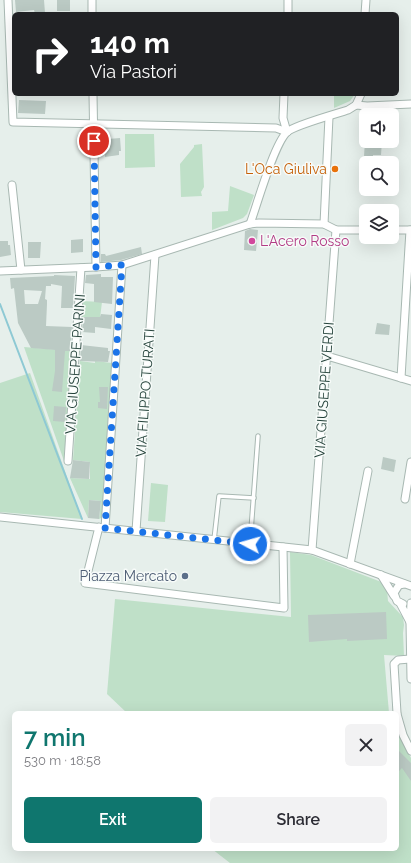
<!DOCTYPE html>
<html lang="en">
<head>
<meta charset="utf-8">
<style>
  :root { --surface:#fff; --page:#f2f2f3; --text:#2b2b33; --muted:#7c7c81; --accent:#0f766e }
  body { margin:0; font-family:Raleway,sans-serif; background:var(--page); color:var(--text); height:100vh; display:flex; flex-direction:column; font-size:15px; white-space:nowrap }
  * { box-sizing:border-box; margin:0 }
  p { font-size:13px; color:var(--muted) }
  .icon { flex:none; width:22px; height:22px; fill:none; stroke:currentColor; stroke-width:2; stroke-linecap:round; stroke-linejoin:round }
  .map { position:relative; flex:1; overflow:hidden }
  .drawer { position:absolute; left:12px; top:711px; width:387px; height:140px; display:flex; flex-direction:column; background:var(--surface); border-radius:6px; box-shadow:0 4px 16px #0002 }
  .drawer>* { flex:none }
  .guide { position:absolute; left:12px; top:12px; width:387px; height:84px; border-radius:6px; box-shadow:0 4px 16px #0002; background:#202124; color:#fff; overflow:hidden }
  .tools { position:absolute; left:359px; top:108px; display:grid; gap:8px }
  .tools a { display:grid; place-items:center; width:40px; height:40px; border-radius:6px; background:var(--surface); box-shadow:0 4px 16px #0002; font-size:20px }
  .pin { position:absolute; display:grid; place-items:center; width:34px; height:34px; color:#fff; margin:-17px; border:2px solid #fff; border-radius:50%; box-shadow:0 1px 4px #0007 }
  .me { position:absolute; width:44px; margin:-22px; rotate:276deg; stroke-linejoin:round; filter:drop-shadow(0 0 3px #0008) }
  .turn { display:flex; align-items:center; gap:14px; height:84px; padding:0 12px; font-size:18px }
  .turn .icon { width:52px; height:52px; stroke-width:2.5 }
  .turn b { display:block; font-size:28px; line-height:34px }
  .round { display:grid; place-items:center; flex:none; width:42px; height:42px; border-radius:6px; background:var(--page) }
  .headline { display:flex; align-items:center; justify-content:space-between; height:68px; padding:0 12px }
  h1 { font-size:24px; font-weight:600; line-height:30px; color:var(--accent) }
  .cta { display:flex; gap:8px; margin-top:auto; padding:8px 12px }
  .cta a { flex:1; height:46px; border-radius:6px; background:var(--accent); color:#fff; font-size:16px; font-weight:600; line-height:46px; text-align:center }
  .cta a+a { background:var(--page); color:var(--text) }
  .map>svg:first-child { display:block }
  .green { fill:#bfe0c8 }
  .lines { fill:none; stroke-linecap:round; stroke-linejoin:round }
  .stream { stroke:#8ec9d4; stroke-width:2 }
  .building { fill:#bbcac4; fill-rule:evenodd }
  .lane-casing { stroke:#a8b8b2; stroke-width:5.5 }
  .street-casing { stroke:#a8b8b2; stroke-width:9 }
  .lane { stroke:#fff; stroke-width:3.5 }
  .street { stroke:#fff; stroke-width:7 }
  .route { stroke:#1a73e8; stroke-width:7; stroke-dasharray:0 12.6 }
  .food-dot { fill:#e8710a; stroke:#f7fbf9; stroke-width:1.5 }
  .hotel-dot { fill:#d1479c; stroke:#f7fbf9; stroke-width:1.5 }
  .service-dot { fill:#5c6f8a; stroke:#f7fbf9; stroke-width:1.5 }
  .labels { text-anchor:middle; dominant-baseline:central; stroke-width:3; stroke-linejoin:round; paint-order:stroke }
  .food-label { font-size:14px; fill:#c56008; stroke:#f7fbf9; text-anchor:end }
  .hotel-label { font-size:14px; fill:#b23c85; stroke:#f7fbf9; text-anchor:start }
  .street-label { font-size:14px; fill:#24423a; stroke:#f7fbf9 }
  .service-label { font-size:14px; fill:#4e5e75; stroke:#f7fbf9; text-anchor:end }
</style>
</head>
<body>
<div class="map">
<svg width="411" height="863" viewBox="0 0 411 863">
  <rect width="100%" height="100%" fill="#e6efeb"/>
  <g class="green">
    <path d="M334,94H355L350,101L334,108Z"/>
    <path d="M125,134H154L155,167L125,168Z"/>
    <path d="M202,144L204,187L201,192L202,196L181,197L180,164L194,147V145Z"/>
    <path d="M230,186L254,195L247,214L243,218L212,230V212L228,211Z"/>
    <path d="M82,301L102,302L100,318L82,317Z"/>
    <path d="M24,347L71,351L64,461Z"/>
    <path d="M80,361L95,363V361L112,363L108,418L103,517L99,519L101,501L89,500L88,518L70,478L90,479V462L73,460Z"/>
    <path d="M30,373L82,519L0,512V383Z"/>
    <path d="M151,483L168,485L165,522L148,521Z"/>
    <path d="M290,552L311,555L384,583L387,589L388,601L403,617L404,625L403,633L404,656L384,655L389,713H127L107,694L115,599L291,617Z"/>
    <path d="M397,726L402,741L411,758V863H230L212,849H397Z"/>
  </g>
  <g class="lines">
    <path class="stream" d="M0,304L82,519"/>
  </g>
  <g class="building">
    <path d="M15,0H44L45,13L35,14L34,10L16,12Z"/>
    <rect x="57" y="0" width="13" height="11"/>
    <path d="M19,100L46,101L45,114L18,113Z"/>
    <path d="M120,138L121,151H119V155L105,157L104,144H108V139Z"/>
    <path d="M365,141H382L381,155H373V157L364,156Z"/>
    <path d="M250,229L258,230L256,251L244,250L245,231Z"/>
    <path d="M83,239V252L71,253V240Z"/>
    <path d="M0,241H8V245H10L11,255L0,257Z"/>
    <path d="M28,242H41L40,258H28Z"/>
    <path d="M141,247L142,254L121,260L101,262V254H105L106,256Z"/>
    <path d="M101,274V277H113L112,304L94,302V284L85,283L86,275Z"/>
    <path d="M54,275L75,276L73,308H61L62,286L51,284V286H46L45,299L47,300V304L46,326L72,327L70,351H65L62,392L52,391L55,371V350L31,348L18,323L14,288L11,289L10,278L54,276ZM24,290L42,291L38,304H25Z"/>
    <path d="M101,314L112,315L111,329L95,327V333L82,332L83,317H100Z"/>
    <path d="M377,323L390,325L389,335L375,334Z"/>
    <path d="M81,345L108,348V351H110L108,362L80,361Z"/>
    <path d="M99,387H108L107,409L98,408V402H100Z"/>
    <path d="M54,406L66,407L65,422L53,421Z"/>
    <path d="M383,457L396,460L394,472L381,469Z"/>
    <path d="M73,460L90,462L89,479L70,478Z"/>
    <path d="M89,500L101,501L99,519L88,518Z"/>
    <path d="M386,612L387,639L347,641V639L309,642L308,615Z"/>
    <path d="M397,749L411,763V781L402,768L397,773Z"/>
  </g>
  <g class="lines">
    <defs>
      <g id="lane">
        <path d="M214,540L219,496L254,498"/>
        <path d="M250,544L258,436"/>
      </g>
      <g id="street">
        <path d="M8,0L13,122L276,128L287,132"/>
        <path d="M92,0V14"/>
        <path d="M288,14V0"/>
        <path d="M365,14L366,0"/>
        <path d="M93,94L96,267"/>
        <path d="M284,94L283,118L287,132"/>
        <path d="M356,105L367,106L411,104"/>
        <path d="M12,185L21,270"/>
        <path d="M250,224C257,205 274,144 287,132C295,125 336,114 348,110L356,105L361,94"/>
        <path d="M324,224L329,117"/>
        <path d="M392,230H411"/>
        <path d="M0,271L96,267L122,265L250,224L259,223L324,224L336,230H366"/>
        <path d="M327,356L411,381"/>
        <path d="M401,378L410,230"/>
        <path d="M68,461L81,268"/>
        <path d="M405,499L411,462"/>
        <path d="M0,517L312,550L411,586"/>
        <path d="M99,527L85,583L284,608L283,547"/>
        <path d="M105,528L122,265"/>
        <path d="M136,531L155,255"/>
        <path d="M312,550L336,230"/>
        <path d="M350,564L368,471"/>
        <path d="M381,575L394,596"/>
        <path d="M400,603L410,622L411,603"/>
        <path d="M403,604L397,601L394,593L399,585L404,584"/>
        <path d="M410,622L411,679"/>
        <path d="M397,713L394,664L398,660L410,659"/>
        <path d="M397,714L403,735L411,751"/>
      </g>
    </defs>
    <use href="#lane" class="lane-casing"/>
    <use href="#street" class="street-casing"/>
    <use href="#lane" class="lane"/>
    <use href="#street" class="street"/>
  </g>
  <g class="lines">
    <path class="route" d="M94,141L96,267L122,265L105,528L250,544"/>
  </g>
  <circle class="food-dot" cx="335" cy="169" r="4"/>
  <circle class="hotel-dot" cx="252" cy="241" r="4"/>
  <circle class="service-dot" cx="185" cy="576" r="4"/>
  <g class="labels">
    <g class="food-label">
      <text x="327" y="169">L'Oca Giuliva</text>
    </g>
    <g class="hotel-label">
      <text x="260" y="241">L'Acero Rosso</text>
    </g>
    <g class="street-label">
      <text transform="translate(75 364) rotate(-86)">VIA GIUSEPPE PARINI</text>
      <text transform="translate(324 390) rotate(-86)">VIA GIUSEPPE VERDI</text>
      <text transform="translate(145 393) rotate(-86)">VIA FILIPPO TURATI</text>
    </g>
    <g class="service-label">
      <text x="177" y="576">Piazza Mercato</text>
    </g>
  </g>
</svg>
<div class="tools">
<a><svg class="icon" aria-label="sound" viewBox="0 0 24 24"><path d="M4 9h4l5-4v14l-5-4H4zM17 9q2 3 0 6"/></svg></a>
<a><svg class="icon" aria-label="search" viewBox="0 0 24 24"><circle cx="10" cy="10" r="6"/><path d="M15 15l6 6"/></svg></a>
<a><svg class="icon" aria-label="layers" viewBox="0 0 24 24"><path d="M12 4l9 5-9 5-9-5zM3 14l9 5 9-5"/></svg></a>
</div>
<div class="pin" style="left:94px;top:141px;background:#d93025"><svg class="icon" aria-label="arrive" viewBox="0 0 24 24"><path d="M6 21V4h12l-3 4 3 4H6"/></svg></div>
<svg class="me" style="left:250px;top:544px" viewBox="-20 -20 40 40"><circle r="17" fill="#1a73e8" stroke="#fff" stroke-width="3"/><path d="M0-11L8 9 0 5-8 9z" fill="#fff"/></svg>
<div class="guide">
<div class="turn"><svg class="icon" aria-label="right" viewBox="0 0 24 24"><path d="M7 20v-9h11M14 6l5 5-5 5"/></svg><div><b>140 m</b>Via Pastori</div></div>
</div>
<section class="drawer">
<div class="headline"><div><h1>7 min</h1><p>530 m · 18:58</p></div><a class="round"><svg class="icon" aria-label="close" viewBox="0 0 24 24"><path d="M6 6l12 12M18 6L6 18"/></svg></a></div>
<div class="cta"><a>Exit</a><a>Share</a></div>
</section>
</div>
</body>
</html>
